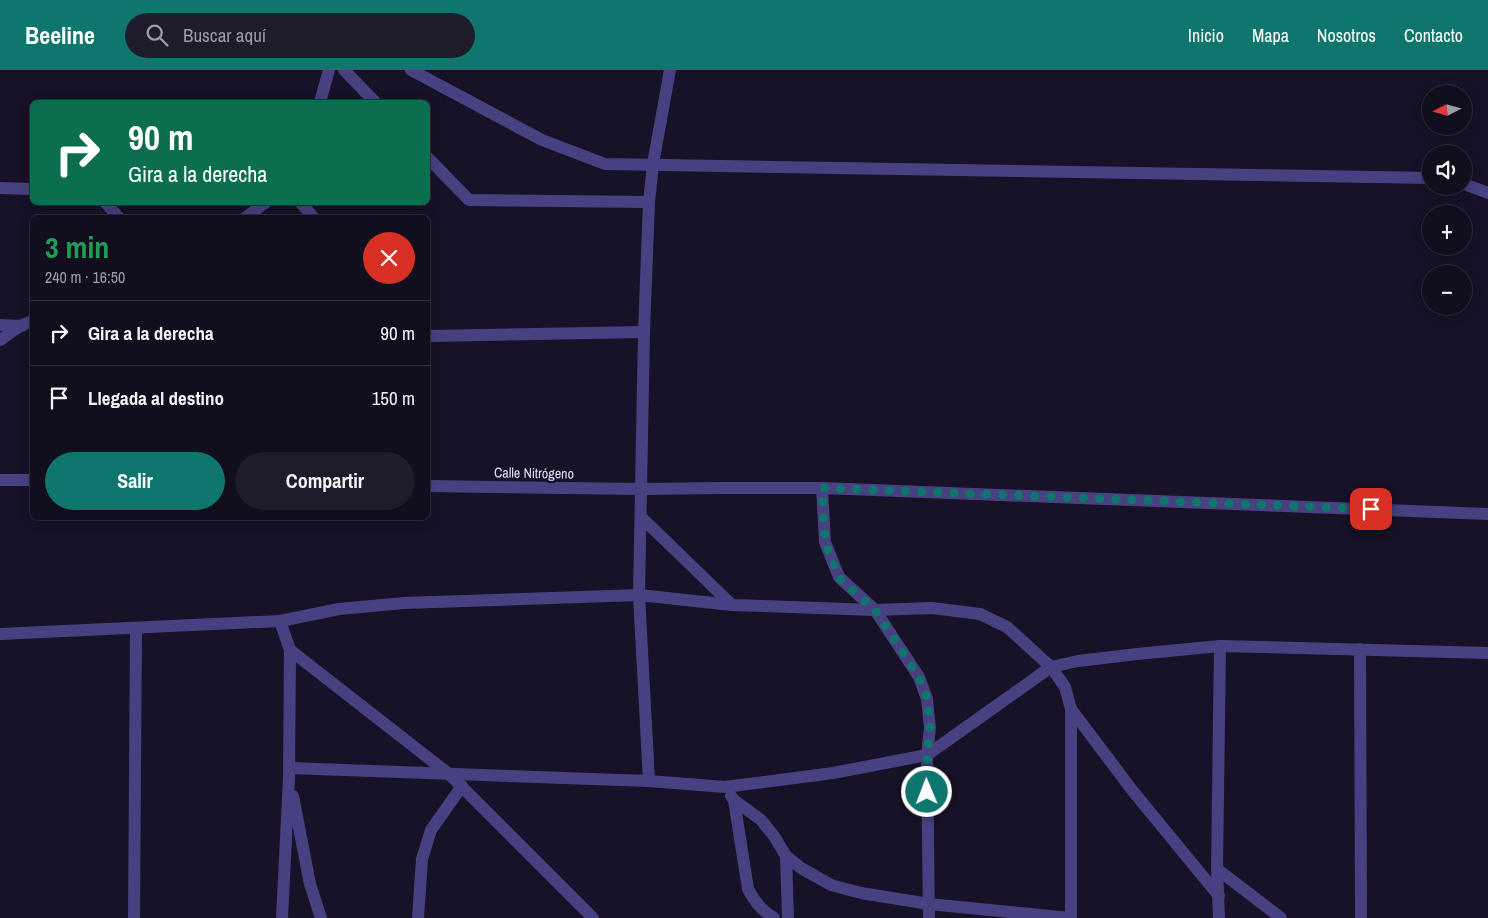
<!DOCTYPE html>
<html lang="es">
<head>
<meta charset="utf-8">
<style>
  :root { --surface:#110e1d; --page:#1e1c2a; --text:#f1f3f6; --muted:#9c9ca4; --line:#302e3b; --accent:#0f766e }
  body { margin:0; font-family:"Archivo Narrow",sans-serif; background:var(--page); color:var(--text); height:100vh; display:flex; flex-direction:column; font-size:19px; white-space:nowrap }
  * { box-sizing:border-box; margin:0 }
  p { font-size:16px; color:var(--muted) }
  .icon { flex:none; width:28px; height:28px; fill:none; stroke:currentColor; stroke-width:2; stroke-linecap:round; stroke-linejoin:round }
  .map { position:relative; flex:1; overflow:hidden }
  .drawer { position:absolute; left:30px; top:145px; width:400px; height:305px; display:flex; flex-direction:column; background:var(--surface); border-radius:8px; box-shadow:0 2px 12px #0003,0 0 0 1px var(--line) }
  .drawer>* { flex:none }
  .guide { position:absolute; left:30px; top:30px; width:400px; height:105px; border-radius:8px; box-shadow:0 2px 12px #0003,0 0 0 1px var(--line); background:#0b6e4f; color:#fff; overflow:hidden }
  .needle { width:32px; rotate:264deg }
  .tools { position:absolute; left:1422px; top:15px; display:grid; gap:10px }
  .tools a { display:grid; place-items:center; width:50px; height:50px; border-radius:50%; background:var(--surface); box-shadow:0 2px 12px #0003,0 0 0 1px var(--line); font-size:25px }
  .pin { position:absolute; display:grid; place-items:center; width:42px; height:42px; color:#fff; margin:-21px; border-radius:10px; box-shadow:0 2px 8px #0006 }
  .me { position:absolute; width:55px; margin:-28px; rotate:359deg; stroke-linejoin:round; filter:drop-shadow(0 0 4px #0008) }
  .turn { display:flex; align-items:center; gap:18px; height:105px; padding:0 15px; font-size:22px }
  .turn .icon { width:65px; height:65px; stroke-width:2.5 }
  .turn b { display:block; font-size:35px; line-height:42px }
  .round { display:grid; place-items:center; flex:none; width:52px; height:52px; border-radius:26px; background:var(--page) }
  .head { display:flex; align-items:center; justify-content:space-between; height:85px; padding:0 15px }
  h1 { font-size:30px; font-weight:700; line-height:38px; color:#1e9e55 }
  .button { display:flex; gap:10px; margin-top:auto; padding:10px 15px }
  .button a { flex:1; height:58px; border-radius:30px; background:var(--accent); color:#fff; font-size:20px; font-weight:700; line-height:58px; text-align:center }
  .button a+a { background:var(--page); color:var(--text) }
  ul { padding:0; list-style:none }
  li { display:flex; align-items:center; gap:15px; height:65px; padding:0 15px; border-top:1px solid var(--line) }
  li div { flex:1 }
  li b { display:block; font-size:19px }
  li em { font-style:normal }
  header { display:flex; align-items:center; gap:30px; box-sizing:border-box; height:70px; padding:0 25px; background:var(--accent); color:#fff }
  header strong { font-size:24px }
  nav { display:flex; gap:28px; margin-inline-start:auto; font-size:18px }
  .search { width:350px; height:45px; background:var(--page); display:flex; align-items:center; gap:12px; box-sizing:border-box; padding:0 18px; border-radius:28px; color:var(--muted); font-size:19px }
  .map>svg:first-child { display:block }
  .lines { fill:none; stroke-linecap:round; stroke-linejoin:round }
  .minor { stroke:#474182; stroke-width:12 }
  .route { stroke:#0f766e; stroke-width:9; stroke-dasharray:0 16.2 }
  .labels { text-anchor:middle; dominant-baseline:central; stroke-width:5; stroke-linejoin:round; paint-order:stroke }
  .street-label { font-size:14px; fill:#e1dbfc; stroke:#171227 }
</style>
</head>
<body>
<header>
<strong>Beeline</strong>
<div class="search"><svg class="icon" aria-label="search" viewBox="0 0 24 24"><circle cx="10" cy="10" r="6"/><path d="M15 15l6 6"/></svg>Buscar aquí</div>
<nav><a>Inicio</a><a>Mapa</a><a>Nosotros</a><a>Contacto</a></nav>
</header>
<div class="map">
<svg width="1488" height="848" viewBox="0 0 1488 848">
  <rect width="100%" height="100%" fill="#171227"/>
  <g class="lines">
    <g class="minor">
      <path d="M344,0L375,32"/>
      <path d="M411,0L542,70L605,94L1431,108"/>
      <path d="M320,32L329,0"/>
      <path d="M428,88L469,130L649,132"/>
      <path d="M1464,114L1488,123"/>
      <path d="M0,118L32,119"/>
      <path d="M105,132L119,148"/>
      <path d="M300,132L314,148"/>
      <path d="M245,148L266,132"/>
      <path d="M0,255L22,256"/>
      <path d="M428,266L644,262"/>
      <path d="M0,270L20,256L32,251"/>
      <path d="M0,410H32"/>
      <path d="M428,416L641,419L723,418H822L1488,444"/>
      <path d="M822,418L825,472L839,507L875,540L919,607L927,629L930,658L927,685L929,848"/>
      <path d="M641,447L732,535"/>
      <path d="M280,551L290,580L289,708L282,848"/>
      <path d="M0,564L280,551L339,539L404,533L639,525L732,535L875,540L932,538L980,544L1007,557L1051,597L1065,617L1071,639V848"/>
      <path d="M1360,579L1361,848"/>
      <path d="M290,580L449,704L593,848"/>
      <path d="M1071,639L1132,720L1219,826"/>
      <path d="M289,698L649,711L725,717L833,703L927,685L1051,597L1078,591L1137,584L1220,576L1488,583"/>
      <path d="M649,711L639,525L644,262L649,132L653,94L670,0"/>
      <path d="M293,726L310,814L321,848"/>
      <path d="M731,726L734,730L748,819C754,831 762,841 774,848"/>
      <path d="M734,730L761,750L774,766L786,786L801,798L831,815L861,823L929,834L1070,848"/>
      <path d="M786,786L788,848"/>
      <path d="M1217,799L1281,848"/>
      <path d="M134,848L136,558"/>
      <path d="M418,848L422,789L431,760L462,716"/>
      <path d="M1219,848L1217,799L1220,576"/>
    </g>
  </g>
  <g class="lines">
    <path class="route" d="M927,722V685L930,658L927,628L919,607L875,540L839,508L825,472L822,418L1371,439"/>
  </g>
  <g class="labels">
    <g class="street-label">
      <text transform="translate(534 403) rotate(1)">Calle Nitrógeno</text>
    </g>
  </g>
</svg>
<div class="tools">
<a><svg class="needle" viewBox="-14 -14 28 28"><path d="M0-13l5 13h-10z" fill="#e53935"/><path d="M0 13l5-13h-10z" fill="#9c9ca4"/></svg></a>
<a><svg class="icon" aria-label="sound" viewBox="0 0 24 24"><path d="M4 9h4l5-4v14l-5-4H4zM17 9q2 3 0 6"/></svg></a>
<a>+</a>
<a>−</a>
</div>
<div class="pin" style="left:1371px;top:439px;background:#d93025"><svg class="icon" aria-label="arrive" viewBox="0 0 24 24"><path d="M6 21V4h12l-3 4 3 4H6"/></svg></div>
<svg class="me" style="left:927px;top:722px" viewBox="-20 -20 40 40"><circle r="17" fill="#0f766e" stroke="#fff" stroke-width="3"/><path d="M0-11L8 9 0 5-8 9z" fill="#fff"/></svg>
<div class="guide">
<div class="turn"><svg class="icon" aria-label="right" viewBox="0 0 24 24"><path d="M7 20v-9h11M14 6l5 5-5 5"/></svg><div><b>90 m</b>Gira a la derecha</div></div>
</div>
<section class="drawer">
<div class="head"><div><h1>3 min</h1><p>240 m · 16:50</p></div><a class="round" style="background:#d93025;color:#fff"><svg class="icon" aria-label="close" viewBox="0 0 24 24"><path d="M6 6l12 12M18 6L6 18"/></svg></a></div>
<ul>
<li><svg class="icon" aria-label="right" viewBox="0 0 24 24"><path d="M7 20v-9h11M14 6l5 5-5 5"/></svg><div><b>Gira a la derecha</b></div><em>90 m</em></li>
<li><svg class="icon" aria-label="arrive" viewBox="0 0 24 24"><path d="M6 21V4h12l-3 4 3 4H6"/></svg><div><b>Llegada al destino</b></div><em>150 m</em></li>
</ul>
<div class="button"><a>Salir</a><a>Compartir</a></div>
</section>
</div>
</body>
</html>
